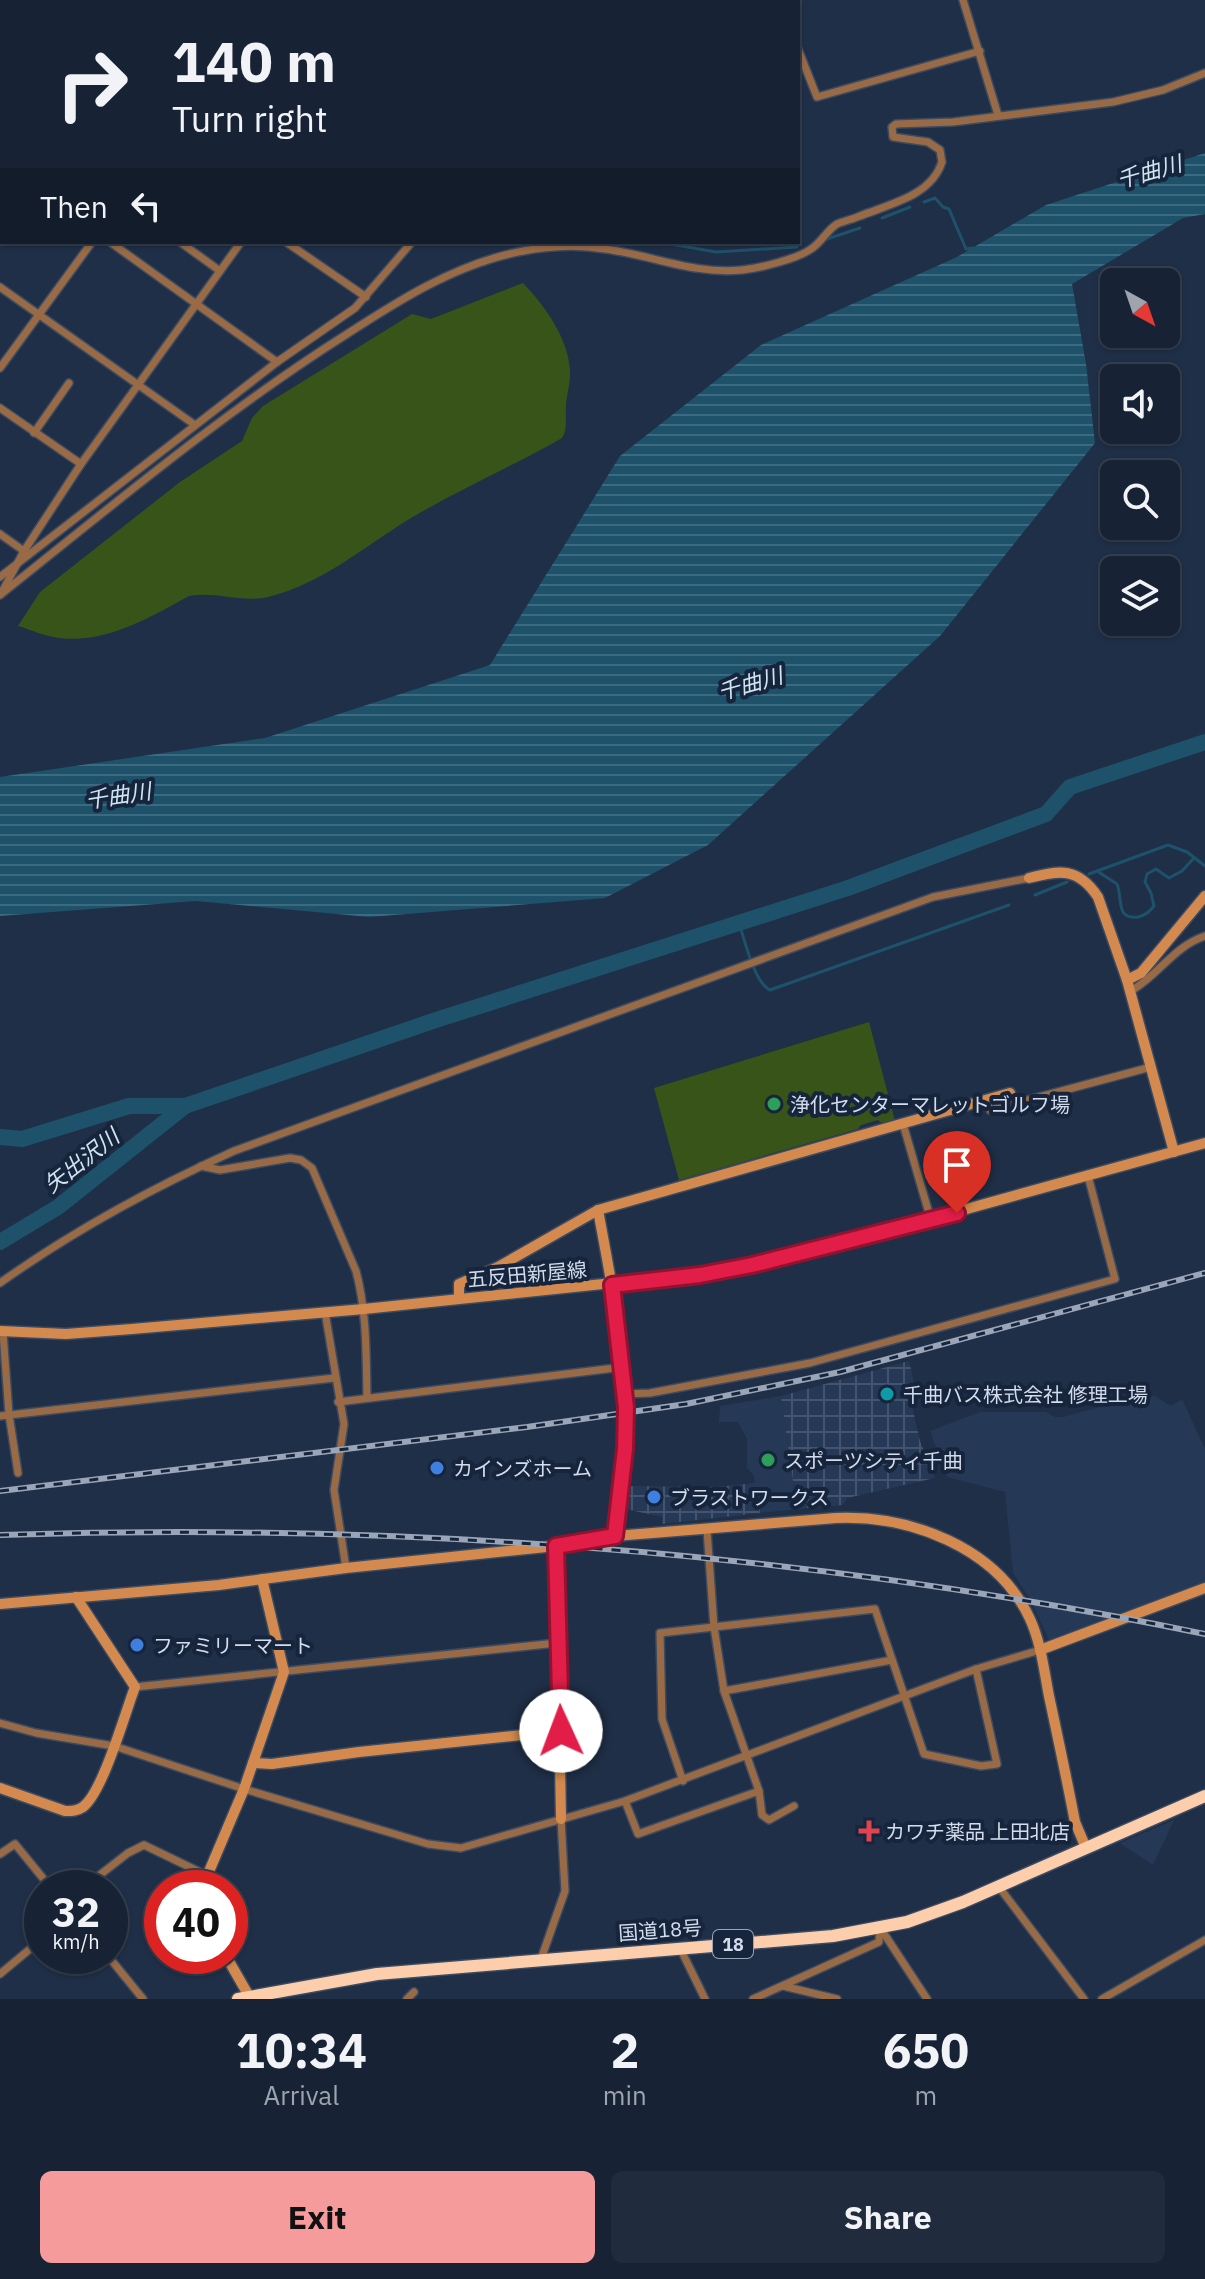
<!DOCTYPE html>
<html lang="en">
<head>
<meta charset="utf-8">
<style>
  :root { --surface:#172335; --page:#202b3d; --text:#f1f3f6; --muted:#9ea4ad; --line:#364050; --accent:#f59b9b }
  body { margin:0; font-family:"IBM Plex Sans","Noto Sans JP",sans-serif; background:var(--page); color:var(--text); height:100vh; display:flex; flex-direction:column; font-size:30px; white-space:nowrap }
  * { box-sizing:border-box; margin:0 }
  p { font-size:26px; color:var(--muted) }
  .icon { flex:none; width:44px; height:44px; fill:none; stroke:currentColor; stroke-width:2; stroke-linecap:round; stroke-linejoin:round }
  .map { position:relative; height:1999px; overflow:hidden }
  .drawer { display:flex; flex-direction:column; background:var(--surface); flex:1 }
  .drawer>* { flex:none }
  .top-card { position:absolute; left:0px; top:0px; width:800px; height:244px; box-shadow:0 2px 6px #0004,0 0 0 2px var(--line); background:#172335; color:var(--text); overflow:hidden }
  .needle { width:52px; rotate:140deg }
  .fabs { position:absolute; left:1100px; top:268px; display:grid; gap:16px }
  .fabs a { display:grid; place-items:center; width:80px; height:80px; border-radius:12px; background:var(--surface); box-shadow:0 2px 6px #0004,0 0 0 2px var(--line); font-size:40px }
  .speed { position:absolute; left:24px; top:1870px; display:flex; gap:16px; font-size:40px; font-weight:700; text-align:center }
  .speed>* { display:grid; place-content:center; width:104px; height:104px; border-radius:50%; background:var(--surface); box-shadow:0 2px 6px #0004,0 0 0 2px var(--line); line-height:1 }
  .speed small { font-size:20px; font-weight:400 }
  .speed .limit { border:12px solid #d22; background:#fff; color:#111 }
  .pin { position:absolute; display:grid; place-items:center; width:68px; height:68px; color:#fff; margin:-82px -34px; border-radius:50% 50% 50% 0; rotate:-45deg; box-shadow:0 0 8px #0007 }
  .pin .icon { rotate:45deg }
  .me { position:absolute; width:88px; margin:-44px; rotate:358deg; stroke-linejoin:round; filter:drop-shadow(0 0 6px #0008) }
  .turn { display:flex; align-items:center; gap:28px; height:168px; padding:0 40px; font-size:36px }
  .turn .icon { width:104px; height:104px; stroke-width:2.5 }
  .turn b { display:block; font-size:56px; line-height:68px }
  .then { display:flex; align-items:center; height:76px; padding:0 40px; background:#0003; gap:16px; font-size:30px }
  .eta { display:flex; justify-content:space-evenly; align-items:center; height:136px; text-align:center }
  .eta b { font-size:48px; font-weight:700; line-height:56px }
  .primary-button { display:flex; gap:16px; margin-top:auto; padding:16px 40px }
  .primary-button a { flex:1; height:92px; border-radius:12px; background:var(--accent); color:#111; font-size:32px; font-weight:700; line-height:92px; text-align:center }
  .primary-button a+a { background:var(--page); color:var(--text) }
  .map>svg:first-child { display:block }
  .built { fill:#253856 }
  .industrial { fill:url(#industrial-grid) }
  .park { fill:#395419 }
  .water { fill:url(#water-rules) }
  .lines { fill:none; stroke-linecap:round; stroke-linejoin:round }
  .stream { stroke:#1e526b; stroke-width:3 }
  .river { stroke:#1e526b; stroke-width:16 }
  .street-casing { stroke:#3c4b61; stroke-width:10 }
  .secondary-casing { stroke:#3c4b61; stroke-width:13 }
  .highway-casing { stroke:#3c4b61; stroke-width:15 }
  .street { stroke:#996a46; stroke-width:7 }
  .secondary { stroke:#d48a4e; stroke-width:10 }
  .highway { stroke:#fdceac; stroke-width:12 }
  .rail-casing { stroke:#9aa6b8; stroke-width:6 }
  .rail { stroke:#16253c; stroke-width:3; stroke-dasharray:9; stroke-linecap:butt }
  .route-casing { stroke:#92132f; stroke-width:20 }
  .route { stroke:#e11d48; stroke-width:14 }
  .leisure-dot { fill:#2e9e5b; stroke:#16253c; stroke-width:3 }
  .culture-dot { fill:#0f9aa8; stroke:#16253c; stroke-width:3 }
  .shop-dot { fill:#3f7fe0; stroke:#16253c; stroke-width:3 }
  .health-dot { fill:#e0444e; stroke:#16253c; stroke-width:3 }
  .labels { text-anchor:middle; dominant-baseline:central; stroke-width:8; stroke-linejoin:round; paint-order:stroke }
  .shield { fill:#16253c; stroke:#9aa5b7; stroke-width:2 }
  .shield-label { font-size:18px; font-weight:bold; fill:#d2dcec }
  .poi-label { font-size:20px; fill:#d2dcec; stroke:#16253c; text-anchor:start }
  .street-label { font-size:20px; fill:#d2dcec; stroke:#16253c }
  .water-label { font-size:22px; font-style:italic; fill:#cfe5f2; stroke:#16253c }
</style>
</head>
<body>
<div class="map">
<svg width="1205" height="1999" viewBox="0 0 1205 1999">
  <defs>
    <pattern id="industrial-grid" width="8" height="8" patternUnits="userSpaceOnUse" patternTransform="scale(2)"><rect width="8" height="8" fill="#253856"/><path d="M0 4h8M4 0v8" fill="none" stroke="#44546e"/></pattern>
    <pattern id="water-rules" width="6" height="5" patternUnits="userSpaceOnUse" patternTransform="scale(2)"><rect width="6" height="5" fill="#1e526b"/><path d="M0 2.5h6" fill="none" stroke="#3e6a80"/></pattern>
  </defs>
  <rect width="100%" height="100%" fill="#1f2f47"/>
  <g class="built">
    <path d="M781,1396L797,1509L760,1513L754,1476L747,1468V1439L738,1422H719L720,1406Z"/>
    <path d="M1140,1396H1155L1171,1406L1182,1399L1205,1449V1583L1049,1640L1031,1601L1013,1573L1005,1492L947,1477L930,1431L980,1412H1046L1055,1417H1063Z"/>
    <path d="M1174,1820L1153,1865L1120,1843Z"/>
  </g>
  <g class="industrial">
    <path d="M909,1361L914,1383L912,1406L920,1441L935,1478L847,1498L843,1505L797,1509L781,1396Z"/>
    <path d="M755,1483L760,1513L662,1524V1517L621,1508L625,1486L716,1487Z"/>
  </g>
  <g class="park">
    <path d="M523,283C545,306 568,338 570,370C571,383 566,395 566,408C565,419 568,428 562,438C513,466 460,489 411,518C365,546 322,584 268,597C242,603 215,591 189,596C151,617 105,644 60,638C46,637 32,630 18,626L40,592L180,482L242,441L252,418L263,406L412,314L431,319Z"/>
    <path d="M869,1022L895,1121L883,1124L878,1120L861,1125L858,1129L679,1180L654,1088Z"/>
  </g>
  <path class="water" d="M1205,153V214L1183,218L1072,284L1086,364L1095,443L940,636L708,845L605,898L369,917L196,901L0,916V777L265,738L490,665L620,456L761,345L957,257L1046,205Z"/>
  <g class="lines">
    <g class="stream">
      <path d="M924,202L935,198L943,207L949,209L966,249L973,248"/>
      <path d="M882,218L910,207"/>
      <path d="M827,239L860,228"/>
      <path d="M659,242L716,252L797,247"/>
      <path d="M1097,871L1117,884C1123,898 1115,920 1138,917C1146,915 1149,912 1154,906L1151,893L1145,882L1147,874L1156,869L1169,878L1182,871L1194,858"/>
      <path d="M1089,874L1168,845L1187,852L1205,866"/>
      <path d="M1035,895L1067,882"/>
      <path d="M739,923C745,941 754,982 770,990L1009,905"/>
    </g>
    <g class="river">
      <path d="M0,1137L22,1139L129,1106H185L436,1020L848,888L1046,814L1070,787L1205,742"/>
      <path d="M0,1242L58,1207L185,1106"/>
    </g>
    <defs>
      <g id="street">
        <path d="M122,0L125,2"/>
        <path d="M302,0L305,2"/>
        <path d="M548,0L549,2"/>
        <path d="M778,0L779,2"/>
        <path d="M963,0L998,115"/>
        <path d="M106,2L108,0"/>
        <path d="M266,2L267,0"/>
        <path d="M419,2L420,0"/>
        <path d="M622,2L625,0"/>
        <path d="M0,37L2,39"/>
        <path d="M798,49L817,97L980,51"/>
        <path d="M0,150L2,148"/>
        <path d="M0,162L2,163"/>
        <path d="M110,242L277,362"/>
        <path d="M180,242L220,271"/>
        <path d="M286,242L366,297"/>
        <path d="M0,287L195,425"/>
        <path d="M0,368L92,242"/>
        <path d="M0,408L81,464"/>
        <path d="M34,433L69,383"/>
        <path d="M0,534L24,551"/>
        <path d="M0,577L277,362L355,308L412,242"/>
        <path d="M2,592L24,551L81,464L241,242"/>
        <path d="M0,595C113,505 225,411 347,334C398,301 450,268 509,254C539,247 574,244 605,249C651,255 695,275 742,270C760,268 797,259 811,249C821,243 827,230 837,224C844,221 853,219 860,216C890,204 931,196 942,162L940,150L928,142L893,137L892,127L896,124L953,122L1113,102L1163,90L1205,73"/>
        <path d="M1129,992C1157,977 1174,946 1205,936"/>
        <path d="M986,1099L990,1110L1151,1067"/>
        <path d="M903,1124L931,1220"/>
        <path d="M201,1166L220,1170L290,1158L301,1160L312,1168L356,1271C367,1312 366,1354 367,1397"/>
        <path d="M0,1283C73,1231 152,1188 234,1151L933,897L1029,878"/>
        <path d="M325,1312L344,1424L334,1490L346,1568"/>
        <path d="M3,1332L9,1415L18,1473"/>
        <path d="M625,1394L650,1393L810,1363L1115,1279L1088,1176"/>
        <path d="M338,1402L623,1367"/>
        <path d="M0,1416L334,1378"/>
        <path d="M135,1687L557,1643"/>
        <path d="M724,1691L892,1660"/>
        <path d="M0,1723L36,1733L114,1746L244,1789L428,1844L461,1848L625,1801L976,1669L1040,1650"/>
        <path d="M683,1781L662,1719L660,1633L875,1609L924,1754L981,1766L997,1764L976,1669"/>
        <path d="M759,1791L762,1815L769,1820L794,1806"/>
        <path d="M625,1801L638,1834L759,1791L724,1691L714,1627L707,1530"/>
        <path d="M0,1854L15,1844L51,1888"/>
        <path d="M999,1887L1084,1999"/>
        <path d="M83,1888L128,1853L144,1845L206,1875"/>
        <path d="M881,1929L927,1999"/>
        <path d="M680,1948L705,1999"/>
        <path d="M108,1956L143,1999"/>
        <path d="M541,1959L565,1891L561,1819"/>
        <path d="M0,1974L42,1939"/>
        <path d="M783,1986L837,1999"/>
        <path d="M407,1999L414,1992"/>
        <path d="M753,1999L879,1942L880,1928"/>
        <path d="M1102,1999L1205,1940"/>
      </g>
      <g id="secondary">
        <path d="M1029,878C1060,870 1078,867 1098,897L1127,980L1174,1152"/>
        <path d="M1127,980L1141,973L1205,896"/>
        <path d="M598,1210C610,1275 623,1340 626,1406C628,1450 620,1494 615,1536"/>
        <path d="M459,1298V1284L498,1267L598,1210L1010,1093"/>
        <path d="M0,1331L66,1334L132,1329L364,1309L717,1272L840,1244L1205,1143"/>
        <path d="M556,1546L561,1819"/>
        <path d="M0,1604L219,1585L346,1568L556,1546L615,1536L836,1518C910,1515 997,1547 1030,1619C1041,1643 1044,1670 1049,1696C1058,1738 1067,1780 1075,1822L1086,1848"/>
        <path d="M1040,1650L1205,1588"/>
        <path d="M253,1763L272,1764L359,1752L561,1731"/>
        <path d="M0,1788L65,1811C72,1811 77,1811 83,1807C103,1792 125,1713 135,1687L76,1597"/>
        <path d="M202,1888L244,1789L284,1672L262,1579"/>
        <path d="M226,1956L249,1996"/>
      </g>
      <path id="highway" d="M238,1999L377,1974L833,1936L907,1922L963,1902L1205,1796"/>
    </defs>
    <use href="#street" class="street-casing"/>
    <use href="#secondary" class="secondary-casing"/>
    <use href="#highway" class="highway-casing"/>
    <use href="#street" class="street"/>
    <use href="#secondary" class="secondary"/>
    <use href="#highway" class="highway"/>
    <defs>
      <g id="rail">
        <path d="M0,1491L527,1427L686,1404L840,1372L1205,1273"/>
        <path d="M0,1535C403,1522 810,1553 1205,1634"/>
      </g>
    </defs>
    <use href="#rail" class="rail-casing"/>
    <use href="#rail" class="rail"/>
  </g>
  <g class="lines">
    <defs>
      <path id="route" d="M561,1731L556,1546L615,1536L625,1449L626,1408L612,1285L700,1275L752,1265L957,1213"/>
    </defs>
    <use href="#route" class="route-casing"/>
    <use href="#route" class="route"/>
  </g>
  <g class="leisure-dot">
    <circle cx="774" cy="1104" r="8"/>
    <circle cx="768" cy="1460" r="8"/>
  </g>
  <circle class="culture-dot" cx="887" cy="1394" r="8"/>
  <g class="shop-dot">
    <circle cx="437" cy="1468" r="8"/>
    <circle cx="654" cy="1497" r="8"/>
    <circle cx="137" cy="1645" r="8"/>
  </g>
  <path class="health-dot" d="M865 1819h8v8h8v8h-8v8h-8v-8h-8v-8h8z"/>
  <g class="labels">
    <rect class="shield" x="713" y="1930" width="40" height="28" rx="6"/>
    <g class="shield-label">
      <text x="733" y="1944">18</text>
    </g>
    <g class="poi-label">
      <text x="790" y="1104">浄化センターマレットゴルフ場</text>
      <text x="903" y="1394">千曲バス株式会社 修理工場</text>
      <text x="784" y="1460">スポーツシティ千曲</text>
      <text x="453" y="1468">カインズホーム</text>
      <text x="670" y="1497">ブラストワークス</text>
      <text x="153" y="1645">ファミリーマート</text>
      <text x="885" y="1831">カワチ薬品 上田北店</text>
    </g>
    <g class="street-label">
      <text transform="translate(527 1274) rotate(-5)">五反田新屋線</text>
      <text transform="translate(660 1930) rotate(-4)">国道18号</text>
    </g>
    <g class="water-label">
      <text transform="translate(1149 171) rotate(-16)">千曲川</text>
      <text transform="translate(750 683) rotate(-16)">千曲川</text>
      <text transform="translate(118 795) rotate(-9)">千曲川</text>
      <text transform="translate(81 1160) rotate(-38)">矢出沢川</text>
    </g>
  </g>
</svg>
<div class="fabs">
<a><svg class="needle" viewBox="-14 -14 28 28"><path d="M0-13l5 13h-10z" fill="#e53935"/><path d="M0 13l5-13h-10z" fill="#9ea4ad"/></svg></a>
<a><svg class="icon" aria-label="sound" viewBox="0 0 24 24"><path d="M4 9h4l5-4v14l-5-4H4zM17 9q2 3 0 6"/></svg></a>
<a><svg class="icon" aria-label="search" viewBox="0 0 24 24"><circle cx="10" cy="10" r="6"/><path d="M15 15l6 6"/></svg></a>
<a><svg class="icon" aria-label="layers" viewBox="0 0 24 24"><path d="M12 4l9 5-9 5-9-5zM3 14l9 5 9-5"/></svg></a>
</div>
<div class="speed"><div>32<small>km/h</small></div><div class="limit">40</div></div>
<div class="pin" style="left:957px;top:1213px;background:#d93025"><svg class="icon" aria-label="arrive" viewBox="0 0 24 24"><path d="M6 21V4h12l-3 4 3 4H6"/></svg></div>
<svg class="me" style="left:561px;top:1731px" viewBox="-20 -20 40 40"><circle r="19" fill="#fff"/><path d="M0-13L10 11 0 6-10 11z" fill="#e11d48"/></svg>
<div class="top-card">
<div class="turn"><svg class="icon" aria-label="right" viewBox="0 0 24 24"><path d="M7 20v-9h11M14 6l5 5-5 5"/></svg><div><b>140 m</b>Turn right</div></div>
<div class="then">Then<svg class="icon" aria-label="left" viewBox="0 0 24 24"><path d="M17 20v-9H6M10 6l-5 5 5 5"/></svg></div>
</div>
</div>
<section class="drawer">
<div class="eta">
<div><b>10:34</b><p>Arrival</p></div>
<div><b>2</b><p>min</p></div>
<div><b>650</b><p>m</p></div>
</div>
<div class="primary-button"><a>Exit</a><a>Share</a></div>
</section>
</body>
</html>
